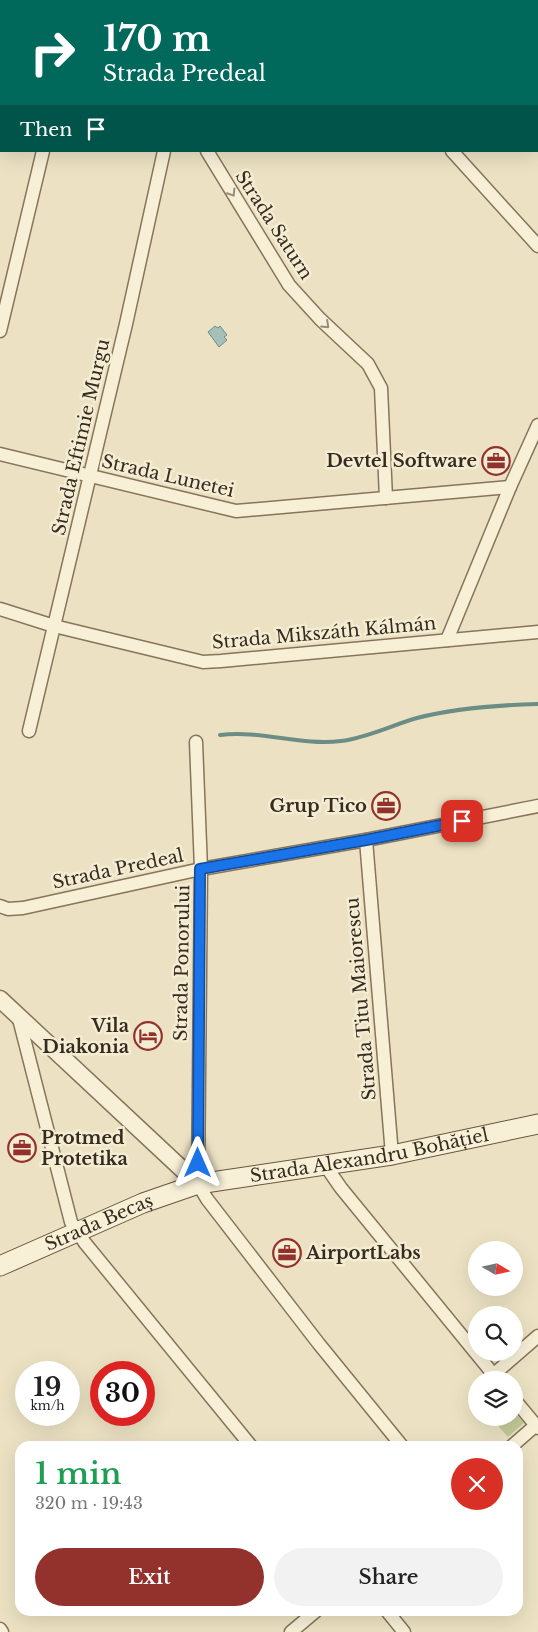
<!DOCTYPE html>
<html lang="en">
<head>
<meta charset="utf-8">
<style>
  :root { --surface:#fff; --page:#f2f2f2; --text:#222; --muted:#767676; --accent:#93312d }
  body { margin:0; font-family:"Libre Baskerville",serif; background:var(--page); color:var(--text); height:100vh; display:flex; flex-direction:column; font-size:19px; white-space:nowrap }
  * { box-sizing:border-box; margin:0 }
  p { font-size:16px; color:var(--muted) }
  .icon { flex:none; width:28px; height:28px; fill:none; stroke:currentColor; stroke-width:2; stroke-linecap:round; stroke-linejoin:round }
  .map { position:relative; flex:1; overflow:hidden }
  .panel { position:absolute; left:15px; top:1441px; width:508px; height:175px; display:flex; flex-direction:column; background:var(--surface); border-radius:15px; box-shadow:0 5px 20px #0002 }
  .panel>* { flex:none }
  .hud { position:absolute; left:0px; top:0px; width:539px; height:152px; box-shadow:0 5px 20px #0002; background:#00695c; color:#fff; overflow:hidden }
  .needle { width:32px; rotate:99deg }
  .controls { position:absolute; left:468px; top:1241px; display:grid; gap:10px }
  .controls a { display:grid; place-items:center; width:55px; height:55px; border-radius:50%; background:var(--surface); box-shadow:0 5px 20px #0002; font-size:25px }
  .speed { position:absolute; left:15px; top:1361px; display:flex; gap:10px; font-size:25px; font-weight:700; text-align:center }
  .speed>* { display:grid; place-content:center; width:65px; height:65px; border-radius:50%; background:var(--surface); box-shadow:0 5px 20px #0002; line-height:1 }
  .speed small { font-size:12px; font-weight:400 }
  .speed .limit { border:8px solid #d22; background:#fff; color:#111 }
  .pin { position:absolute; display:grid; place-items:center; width:42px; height:42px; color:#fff; margin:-21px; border-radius:10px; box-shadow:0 2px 8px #0006 }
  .me { position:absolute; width:55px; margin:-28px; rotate:0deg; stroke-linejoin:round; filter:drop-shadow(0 0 4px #0008) }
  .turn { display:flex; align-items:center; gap:18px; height:105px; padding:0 20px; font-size:22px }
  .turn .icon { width:65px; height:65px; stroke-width:2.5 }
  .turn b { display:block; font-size:35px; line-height:42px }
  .then { display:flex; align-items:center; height:48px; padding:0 20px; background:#0003; gap:10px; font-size:19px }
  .round { display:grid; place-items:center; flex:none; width:52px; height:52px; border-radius:26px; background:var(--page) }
  .summary { display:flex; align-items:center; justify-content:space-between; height:85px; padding:0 20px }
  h1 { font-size:30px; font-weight:600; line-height:38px; color:#1e9e55 }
  .primary-button { display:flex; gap:10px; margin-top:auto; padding:10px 20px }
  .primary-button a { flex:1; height:58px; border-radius:30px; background:var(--accent); color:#fff; font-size:20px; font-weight:600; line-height:58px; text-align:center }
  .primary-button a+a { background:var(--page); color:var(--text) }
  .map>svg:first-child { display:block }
  .green { fill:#c2ca98 }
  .water { fill:#a5bfb9; stroke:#6c8d86 }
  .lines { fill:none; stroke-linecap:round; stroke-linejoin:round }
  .stream { stroke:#6c8d86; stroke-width:4 }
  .minor-casing { stroke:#86745b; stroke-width:15 }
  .tertiary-casing { stroke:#86745b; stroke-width:19 }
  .secondary-casing { stroke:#68553e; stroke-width:21 }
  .minor { stroke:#f7efd6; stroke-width:12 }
  .tertiary { stroke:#f7efd6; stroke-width:16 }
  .secondary { stroke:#f7efd6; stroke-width:19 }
  .oneway { stroke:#968d7a }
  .route-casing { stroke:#114b97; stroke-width:12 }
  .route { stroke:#1a73e8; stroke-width:9 }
  .labels { text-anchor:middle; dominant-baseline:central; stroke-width:5; stroke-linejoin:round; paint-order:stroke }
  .street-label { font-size:18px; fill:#362b1e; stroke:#f4ecd3 }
  .poi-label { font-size:18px; font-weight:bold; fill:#362b1e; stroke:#f4ecd3; text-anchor:end }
</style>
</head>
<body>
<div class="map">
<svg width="538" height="1632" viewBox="0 0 538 1632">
  <rect width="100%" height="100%" fill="#ece2c3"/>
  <path class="green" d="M514,1412L524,1423L508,1437L491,1418H514Z"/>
  <path class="water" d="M215,326L218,328L220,326L227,335L224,337L227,340L219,347L208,332Z"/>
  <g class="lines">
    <path class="stream" d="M220,735C261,730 301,746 341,741C367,738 392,725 417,718C456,708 498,705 538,704"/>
    <defs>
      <g id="minor">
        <path d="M24,0L25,1"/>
        <path d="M313,0L314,1"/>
        <path d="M265,1L267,0"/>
        <path d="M207,151L289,285L320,319L368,364L381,388L386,498"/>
        <path d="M452,151L538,246"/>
        <path d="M0,331L43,151"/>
        <path d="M0,454L236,511L510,487"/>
        <path d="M0,609L54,626L203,662L221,661L538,632"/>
        <path d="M447,640L510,487L538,425"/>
        <path d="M29,731L126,324L164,151"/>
        <path d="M196,742L201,869L198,1184L207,1199L319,1344L402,1446"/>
        <path d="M366,840L392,1155"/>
        <path d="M0,906L8,909L23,908L201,869L366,840L538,806"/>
        <path d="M18,1015L71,1222L85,1243L251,1446"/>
        <path d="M325,1165L341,1188L498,1380"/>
        <path d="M493,1375L538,1336"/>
        <path d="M514,1399L538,1428"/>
        <path d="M512,1446L536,1425"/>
        <path d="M387,1611L404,1632"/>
        <path d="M0,1629L2,1632"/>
        <path d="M291,1632L316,1611"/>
      </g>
      <path id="tertiary" d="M0,999L198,1184"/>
      <g id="secondary">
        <path id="s1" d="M0,1266L143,1203L198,1184L392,1155L538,1124"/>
      </g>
    </defs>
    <use href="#minor" class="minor-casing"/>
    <use href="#tertiary" class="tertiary-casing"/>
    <use href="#secondary" class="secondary-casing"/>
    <use href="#minor" class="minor"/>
    <use href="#tertiary" class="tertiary"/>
    <use href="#secondary" class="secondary"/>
  </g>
  <defs><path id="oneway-chevron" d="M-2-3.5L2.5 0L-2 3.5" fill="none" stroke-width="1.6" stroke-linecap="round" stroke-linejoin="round" transform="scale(1.25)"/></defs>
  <g class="oneway">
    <use href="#oneway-chevron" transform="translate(232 193) rotate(58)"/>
    <use href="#oneway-chevron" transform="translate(326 325) rotate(43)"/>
  </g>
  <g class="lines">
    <defs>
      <path id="route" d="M198,1163L200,869L366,840L462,821"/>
    </defs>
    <use href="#route" class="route-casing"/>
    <use href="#route" class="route"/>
  </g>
  <defs>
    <symbol id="office-ring" viewBox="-11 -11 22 22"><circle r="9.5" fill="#f4ecd3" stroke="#93312d" stroke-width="1.5"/><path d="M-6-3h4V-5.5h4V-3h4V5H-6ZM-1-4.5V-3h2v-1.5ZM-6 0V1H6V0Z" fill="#93312d"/></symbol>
    <symbol id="hotel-ring" viewBox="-11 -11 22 22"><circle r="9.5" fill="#f4ecd3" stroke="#93312d" stroke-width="1.5"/><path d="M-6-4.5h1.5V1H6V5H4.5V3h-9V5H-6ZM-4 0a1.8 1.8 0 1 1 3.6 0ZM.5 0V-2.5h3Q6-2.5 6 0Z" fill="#93312d"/></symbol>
  </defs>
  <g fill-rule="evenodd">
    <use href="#office-ring" x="480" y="445" width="32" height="32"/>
    <use href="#office-ring" x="370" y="790" width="32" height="32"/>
    <use href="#hotel-ring" x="132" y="1020" width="32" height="32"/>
    <use href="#office-ring" x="6" y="1132" width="32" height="32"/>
    <use href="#office-ring" x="271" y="1237" width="32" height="32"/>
  </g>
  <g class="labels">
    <g class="street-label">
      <text transform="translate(274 225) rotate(57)">Strada Saturn</text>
      <text transform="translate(81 437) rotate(-77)">Strada Eftimie Murgu</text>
      <text transform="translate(168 476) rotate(13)">Strada Lunetei</text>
      <text transform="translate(324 633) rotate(-5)">Strada Mikszáth Kálmán</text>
      <text transform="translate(118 869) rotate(-12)">Strada Predeal</text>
      <text transform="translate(182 963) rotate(-89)">Strada Ponorului</text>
      <text transform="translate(361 999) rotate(-95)">Strada Titu Maiorescu</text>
      <text stroke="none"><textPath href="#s1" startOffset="388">Strada Alexandru Bohățiel</textPath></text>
      <text stroke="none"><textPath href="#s1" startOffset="108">Strada Becaș</textPath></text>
    </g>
    <g class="poi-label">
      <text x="477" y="461">Devtel Software</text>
      <text x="367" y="806">Grup Tico</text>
      <text x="129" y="1026">Vila<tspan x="129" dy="21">Diakonia</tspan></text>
      <text x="41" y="1138" text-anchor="start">Protmed<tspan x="41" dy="21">Protetika</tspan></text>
      <text x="306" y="1253" text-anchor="start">AirportLabs</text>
    </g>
  </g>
</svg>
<div class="controls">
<a><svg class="needle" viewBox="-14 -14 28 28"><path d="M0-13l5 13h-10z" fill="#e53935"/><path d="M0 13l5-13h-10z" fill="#767676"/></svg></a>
<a><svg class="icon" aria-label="search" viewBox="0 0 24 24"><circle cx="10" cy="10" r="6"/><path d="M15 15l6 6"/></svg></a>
<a><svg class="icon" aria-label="layers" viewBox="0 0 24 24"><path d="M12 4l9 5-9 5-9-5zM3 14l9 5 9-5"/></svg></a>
</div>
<div class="speed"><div>19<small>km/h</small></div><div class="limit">30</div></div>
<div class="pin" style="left:462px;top:821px;background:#d93025"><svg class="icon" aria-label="arrive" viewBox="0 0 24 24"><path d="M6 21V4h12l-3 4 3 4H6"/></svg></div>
<svg class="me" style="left:198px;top:1163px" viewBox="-20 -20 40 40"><path d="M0-17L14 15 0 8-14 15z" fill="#1a73e8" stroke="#fff" stroke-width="4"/></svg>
<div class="hud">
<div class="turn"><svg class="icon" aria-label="right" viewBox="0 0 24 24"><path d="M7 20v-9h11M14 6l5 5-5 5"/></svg><div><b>170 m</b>Strada Predeal</div></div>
<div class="then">Then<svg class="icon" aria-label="arrive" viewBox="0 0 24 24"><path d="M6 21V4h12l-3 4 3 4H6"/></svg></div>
</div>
<section class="panel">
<div class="summary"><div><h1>1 min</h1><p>320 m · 19:43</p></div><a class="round" style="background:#d93025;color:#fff"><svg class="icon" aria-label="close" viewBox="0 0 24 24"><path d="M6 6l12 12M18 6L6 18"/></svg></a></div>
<div class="primary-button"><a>Exit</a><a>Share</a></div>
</section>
</div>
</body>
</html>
